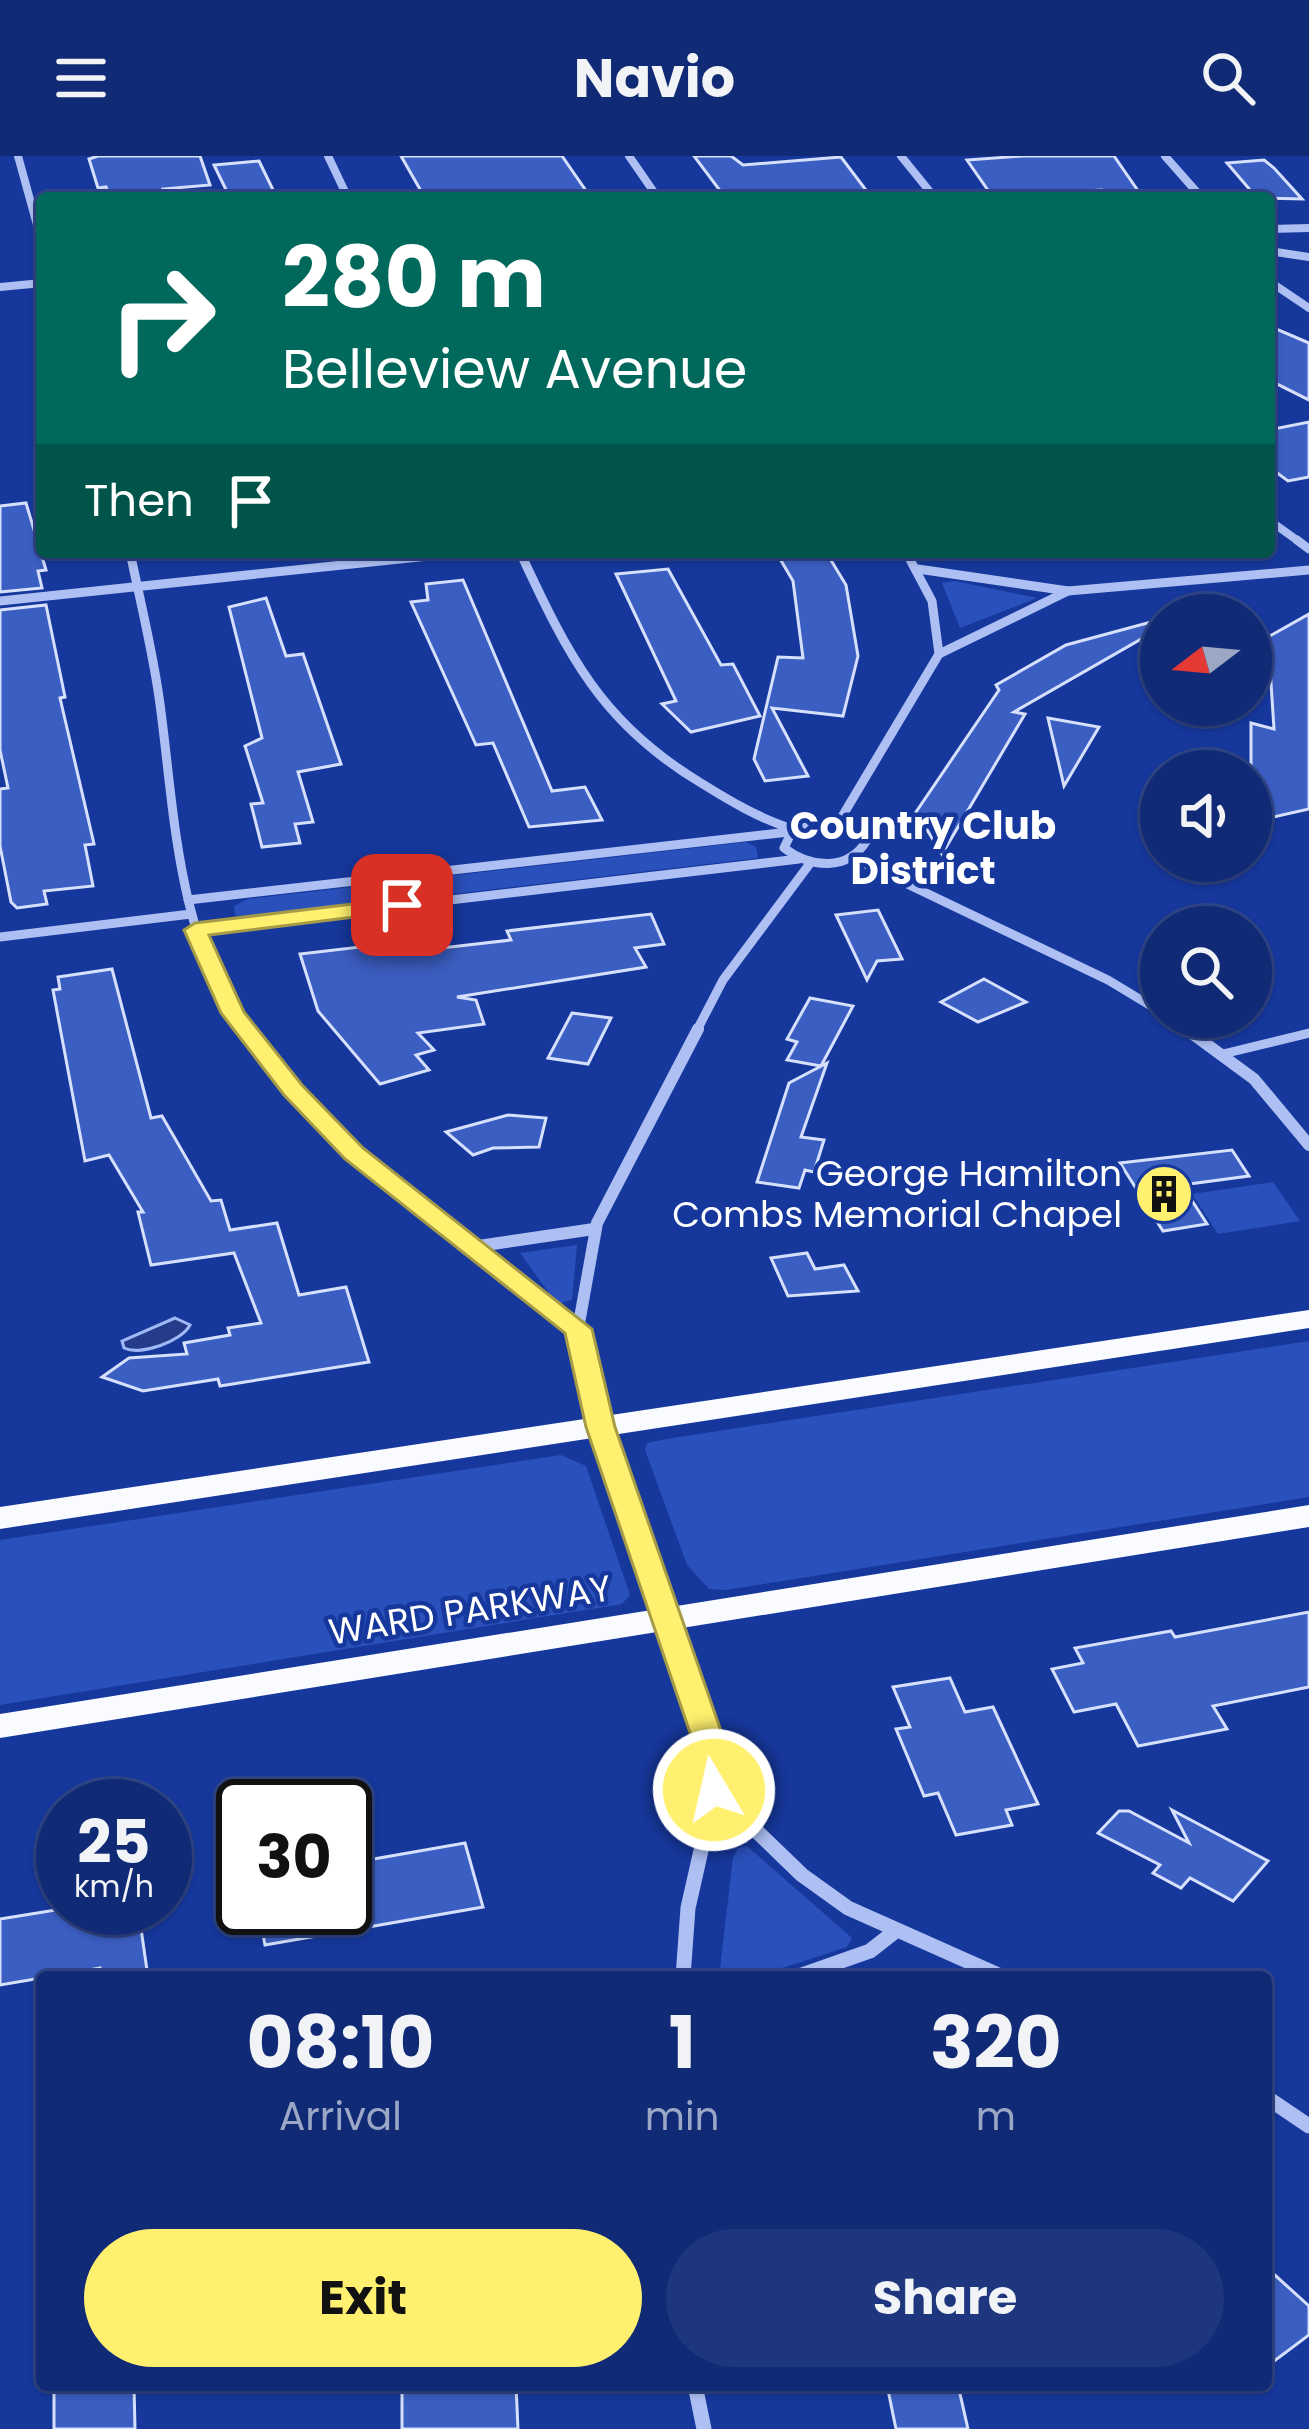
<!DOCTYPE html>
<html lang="en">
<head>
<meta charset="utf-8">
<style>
  :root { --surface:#102a76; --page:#1e367e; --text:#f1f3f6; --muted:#9ca7c5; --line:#304688; --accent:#fff06f }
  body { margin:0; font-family:Poppins,sans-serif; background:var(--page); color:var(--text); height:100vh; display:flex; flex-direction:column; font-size:45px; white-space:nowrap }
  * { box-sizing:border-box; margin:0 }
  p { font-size:39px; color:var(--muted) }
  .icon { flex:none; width:66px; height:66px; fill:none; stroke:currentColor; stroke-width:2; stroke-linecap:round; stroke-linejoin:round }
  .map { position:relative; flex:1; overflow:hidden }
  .details { position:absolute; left:36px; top:1815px; width:1236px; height:420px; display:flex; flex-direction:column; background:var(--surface); border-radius:12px; box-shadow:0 3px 9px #0004,0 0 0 3px var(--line) }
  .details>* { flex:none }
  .hud { position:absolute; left:36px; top:36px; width:1239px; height:366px; border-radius:12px; box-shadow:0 3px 9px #0004,0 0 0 3px var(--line); background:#00695c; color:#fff; overflow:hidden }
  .needle { width:78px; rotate:254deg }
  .controls { position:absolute; left:1140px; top:438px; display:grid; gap:24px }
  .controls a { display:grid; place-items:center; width:132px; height:132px; border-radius:50%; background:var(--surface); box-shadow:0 3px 9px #0004,0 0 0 3px var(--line); font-size:60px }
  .speed { position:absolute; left:36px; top:1623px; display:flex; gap:24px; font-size:60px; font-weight:700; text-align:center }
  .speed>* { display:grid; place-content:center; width:156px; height:156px; border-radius:50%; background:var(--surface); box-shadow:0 3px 9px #0004,0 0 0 3px var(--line); line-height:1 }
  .speed small { font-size:30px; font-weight:400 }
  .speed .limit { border:6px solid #111; border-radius:18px; background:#fff; color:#111 }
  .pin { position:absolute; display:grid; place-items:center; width:102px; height:102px; color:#fff; margin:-51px; border-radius:24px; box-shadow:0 6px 18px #0006 }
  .me { position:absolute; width:132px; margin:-66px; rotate:351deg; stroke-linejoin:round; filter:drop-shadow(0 0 9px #0008) }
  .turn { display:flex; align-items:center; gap:42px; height:252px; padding:0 48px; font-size:54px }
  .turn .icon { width:156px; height:156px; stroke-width:2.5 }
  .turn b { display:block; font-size:84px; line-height:102px }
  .then { display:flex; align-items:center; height:114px; padding:0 48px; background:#0003; gap:24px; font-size:45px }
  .eta { display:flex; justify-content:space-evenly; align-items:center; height:204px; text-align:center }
  .eta b { font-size:72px; font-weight:700; line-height:84px }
  .button { display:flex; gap:24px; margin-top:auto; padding:24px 48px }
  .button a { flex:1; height:138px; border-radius:72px; background:var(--accent); color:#111; font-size:48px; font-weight:700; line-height:138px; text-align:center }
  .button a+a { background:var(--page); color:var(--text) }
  header { display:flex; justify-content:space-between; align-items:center; height:156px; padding:0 48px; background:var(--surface); font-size:54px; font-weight:700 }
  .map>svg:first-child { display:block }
  .green { fill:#2a50bb }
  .water { fill:#243c89; stroke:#a0b8f5; stroke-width:3 }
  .building { fill:#3b5ec2; stroke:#d6e0fd; stroke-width:3 }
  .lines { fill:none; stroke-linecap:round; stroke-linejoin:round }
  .lane { stroke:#aec0f3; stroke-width:9 }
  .street-far3 { stroke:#aec0f3; stroke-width:8 }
  .street-far2 { stroke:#aec0f3; stroke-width:9 }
  .street-far1 { stroke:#aec0f3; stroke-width:12 }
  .street { stroke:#aec0f3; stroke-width:15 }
  .primary { fill:#f9fbff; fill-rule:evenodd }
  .route { fill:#fff06f; stroke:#a69c48; stroke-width:3 }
  .labels { text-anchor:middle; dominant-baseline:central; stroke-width:9; stroke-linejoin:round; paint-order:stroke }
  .poi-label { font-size:36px; fill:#fff; stroke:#16389d; text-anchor:end }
  .street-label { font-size:36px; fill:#fff; stroke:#16389d }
  .neighbourhood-label { font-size:39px; font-weight:bold; fill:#fff; stroke:#16389d }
</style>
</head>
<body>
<header><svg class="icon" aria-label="menu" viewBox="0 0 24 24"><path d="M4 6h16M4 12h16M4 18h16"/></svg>Navio<svg class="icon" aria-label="search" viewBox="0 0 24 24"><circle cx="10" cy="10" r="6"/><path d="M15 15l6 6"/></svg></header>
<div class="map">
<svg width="1309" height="2273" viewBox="0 0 1309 2273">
  <rect width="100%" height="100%" fill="#16389d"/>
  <g class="green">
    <path d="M954,425L1037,442L960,472L942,427Z"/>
    <path d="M746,686L756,691L758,702L251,762L235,759L234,750L248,743Z"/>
    <path d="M1273,1026L1300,1065L1218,1078L1192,1038Z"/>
    <path d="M577,1089L572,1144L557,1148L520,1097Z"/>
    <path d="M1309,1185V1341L726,1434L709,1433L687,1409L645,1294L647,1287L666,1283Z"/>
    <path d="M561,1299L586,1310L630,1439L622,1448L0,1549V1384Z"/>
    <path d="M747,1690L852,1782L847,1791L755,1821H719L733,1702L738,1692Z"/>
  </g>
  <path class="water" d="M175,1162L190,1169C182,1185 141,1200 124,1192L122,1185Z"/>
  <g class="building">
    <path d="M98,0H200L210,29L163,33L166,42H110L106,31L98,32L89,3Z"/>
    <path d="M401,0H562L591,42H425Z"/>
    <path d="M694,0H731L743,9L841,1L872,42H739L734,35L721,36Z"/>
    <path d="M1023,0H1114L1143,42H1106L1102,34L992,40L967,4Z"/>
    <path d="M1264,4L1274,12L1302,43L1257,42L1227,7Z"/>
    <path d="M259,5L277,42H230L214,9Z"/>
    <path d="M1269,170L1309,187V244L1269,224Z"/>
    <path d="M1309,266V321L1288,325L1269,311V274Z"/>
    <path d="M26,347L46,414L38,415L42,432L0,436V350Z"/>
    <path d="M776,396H826L846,429L858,500L843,560L772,552L808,620L765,625L754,603L778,501L803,502L793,425Z"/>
    <path d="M668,413L721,509L733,508L760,560L691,576L662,548L676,545L616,418Z"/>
    <path d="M463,424L552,635L585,631L602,664L529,671L493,587L476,589L411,446L428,444L426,428Z"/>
    <path d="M266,442L286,500L303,498L341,608L298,616L313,666L295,668L300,687L262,691L251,648L263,647L245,590L262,582L229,451Z"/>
    <path d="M46,449L65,541L60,542L94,688L85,689L93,730L44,735L47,748L17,752L11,746L0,690V633L8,632L0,594V454Z"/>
    <path d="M1309,458V653L1251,666V567L1274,573L1268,481Z"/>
    <path d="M1151,466L1155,475L1014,556L1025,558L942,698L916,656L999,534L996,529L1066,489Z"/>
    <path d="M1048,562L1099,571L1064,630Z"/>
    <path d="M878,754L902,803L877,805L867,824L836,759Z"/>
    <path d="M651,758L664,788L635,792L646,811L457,841L476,844L484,868L418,877L434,894L416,899L429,914L380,928L318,855L300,798L437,782L442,792L511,784L507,775Z"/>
    <path d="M112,813L151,962L162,960L211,1045L221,1044L230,1074L277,1067L299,1139L346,1131L369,1206L220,1230L218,1223L143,1235L102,1221L129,1202L187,1198L184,1187L230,1179L228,1172L261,1167L234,1097L151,1109L138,1056H143L109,999L85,1005L53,834L60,833L58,821Z"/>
    <path d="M984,823L1026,846L978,866L941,846Z"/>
    <path d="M810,842L853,850L821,910L787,904L797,886L787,883Z"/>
    <path d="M572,857L611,862L588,908L548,902Z"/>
    <path d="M827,907L801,981L824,984L814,1016L805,1014L799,1032L757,1026L789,927Z"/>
    <path d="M508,959L546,962L539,991L493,992L473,999L446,976Z"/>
    <path d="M1232,994L1249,1020L1182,1029L1207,1068L1163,1075L1120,1007Z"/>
    <path d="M807,1097L815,1113L844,1109L858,1135L788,1140L771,1102Z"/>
    <path d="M1309,1456V1531L1213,1550L1227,1573L1138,1590L1116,1548L1074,1556L1052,1513L1083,1507L1075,1492L1171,1475L1175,1481Z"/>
    <path d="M950,1522L965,1556L993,1551L1038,1648L1006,1654L1012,1669L956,1679L938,1637L924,1640L896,1573L910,1571L893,1531Z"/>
    <path d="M1172,1654L1268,1705L1233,1745L1190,1722L1181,1732L1153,1717L1160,1709L1098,1677L1119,1655H1129L1189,1687Z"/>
    <path d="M465,1687L483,1751L265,1789L258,1752H345V1708Z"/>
    <path d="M68,1752H138L148,1821H101L100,1812L0,1829V1763Z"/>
    <path d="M1266,2111L1309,2150V2179L1266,2211Z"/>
    <path d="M54,2229H134L135,2273H54Z"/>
    <path d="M402,2229H516L518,2273H402Z"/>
    <path d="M887,2229H958L968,2273H896Z"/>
  </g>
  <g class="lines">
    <path class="lane" d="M1223,898L1309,877"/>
    <g class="street-far3">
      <path d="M18,0L42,87"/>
      <path d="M328,0L348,42"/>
      <path d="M629,0L658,42"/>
      <path d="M901,0L935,42"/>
      <path d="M1165,0L1202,42"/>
      <path d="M1269,73L1309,72"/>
      <path d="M1269,95L1309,101"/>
      <path d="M1269,125L1309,152"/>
      <path d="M0,131L42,127"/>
      <path d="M1269,364L1301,387"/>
    </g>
    <g class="street-far2">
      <path d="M1297,384L1309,393"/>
      <path d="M130,396C140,444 152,492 159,541C175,653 175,783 248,876"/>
      <path d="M520,396C568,499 601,567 701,627C730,645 760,663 793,673"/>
      <path d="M918,413L1068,435"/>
      <path d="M0,445L467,396"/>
      <path d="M939,498L1068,435L1309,414"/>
      <path d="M830,668L867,684C848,716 811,712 784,692L793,673Z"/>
      <path d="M837,669L939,498L932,445L906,396"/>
      <path d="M853,702L1108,824L1161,856"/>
      <path d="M188,744L789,676"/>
      <path d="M195,774L799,703"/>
      <path d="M0,781L191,758"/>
      <path d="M1170,861L1190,876"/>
      <path d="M696,876L723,824L811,706"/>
    </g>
    <g class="street-far1">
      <path d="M245,873L293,934L354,997L578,1173L600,1271L677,1493"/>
      <path d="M1186,873L1254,923L1309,989"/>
      <path d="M472,1091L594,1073"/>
      <path d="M578,1173L597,1067L698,873"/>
    </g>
    <g class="street">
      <path d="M676,1490L719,1615L688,1752L683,1821"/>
      <path d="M714,1634L802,1719L848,1752L1003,1821"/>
      <path d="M796,1821L870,1795L893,1777"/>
      <path d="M1266,1941L1309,1970"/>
      <path d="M695,2229L704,2273"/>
    </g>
    <g class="primary">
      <path d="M1309,1154V1172L0,1373V1351Z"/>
      <path d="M1309,1349V1371L0,1582V1558Z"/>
    </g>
  </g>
  <path class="route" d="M402,742L414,749L410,754L209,779L244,856L302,929L363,992L592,1173L615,1271L735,1615L726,1643H703L698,1634L703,1615L586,1271L565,1177L345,1003L284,939L221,857L184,774L195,767Z"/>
  <defs>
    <symbol id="building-disc" viewBox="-11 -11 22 22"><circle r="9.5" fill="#fff06f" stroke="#16389d"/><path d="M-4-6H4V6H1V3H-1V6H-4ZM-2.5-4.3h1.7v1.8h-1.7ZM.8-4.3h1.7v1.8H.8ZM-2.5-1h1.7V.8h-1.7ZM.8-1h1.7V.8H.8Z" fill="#111"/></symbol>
  </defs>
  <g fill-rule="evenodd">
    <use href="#building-disc" x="1131" y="1005" width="66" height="66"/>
  </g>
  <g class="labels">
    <g class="poi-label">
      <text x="1122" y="1017">George Hamilton<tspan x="1122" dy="41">Combs Memorial Chapel</tspan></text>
    </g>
    <g class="street-label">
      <text transform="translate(470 1454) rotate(-9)">WARD PARKWAY</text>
    </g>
    <g class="neighbourhood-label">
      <text x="923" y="669">Country Club<tspan x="923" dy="45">District</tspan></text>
    </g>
  </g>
</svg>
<div class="controls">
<a><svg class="needle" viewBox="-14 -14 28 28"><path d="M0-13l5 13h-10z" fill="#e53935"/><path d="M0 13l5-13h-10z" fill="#9ca7c5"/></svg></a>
<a><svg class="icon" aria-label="sound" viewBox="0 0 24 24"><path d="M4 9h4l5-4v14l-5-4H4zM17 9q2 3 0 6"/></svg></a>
<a><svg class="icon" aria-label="search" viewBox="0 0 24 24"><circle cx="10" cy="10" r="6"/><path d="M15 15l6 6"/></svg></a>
</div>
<div class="speed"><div>25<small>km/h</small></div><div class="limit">30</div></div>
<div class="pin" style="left:402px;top:749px;background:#d93025"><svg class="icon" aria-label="arrive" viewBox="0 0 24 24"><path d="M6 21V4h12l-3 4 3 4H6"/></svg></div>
<svg class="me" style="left:714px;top:1634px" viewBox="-20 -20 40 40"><circle r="17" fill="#fff06f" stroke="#fff" stroke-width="3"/><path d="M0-11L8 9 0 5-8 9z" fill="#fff"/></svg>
<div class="hud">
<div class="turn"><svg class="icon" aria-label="right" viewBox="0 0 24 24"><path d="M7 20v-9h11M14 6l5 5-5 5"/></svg><div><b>280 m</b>Belleview Avenue</div></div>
<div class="then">Then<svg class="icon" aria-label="arrive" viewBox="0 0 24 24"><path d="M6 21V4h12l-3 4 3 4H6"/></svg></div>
</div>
<section class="details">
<div class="eta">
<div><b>08:10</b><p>Arrival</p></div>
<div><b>1</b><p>min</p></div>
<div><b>320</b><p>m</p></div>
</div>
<div class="button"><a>Exit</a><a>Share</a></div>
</section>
</div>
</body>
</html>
